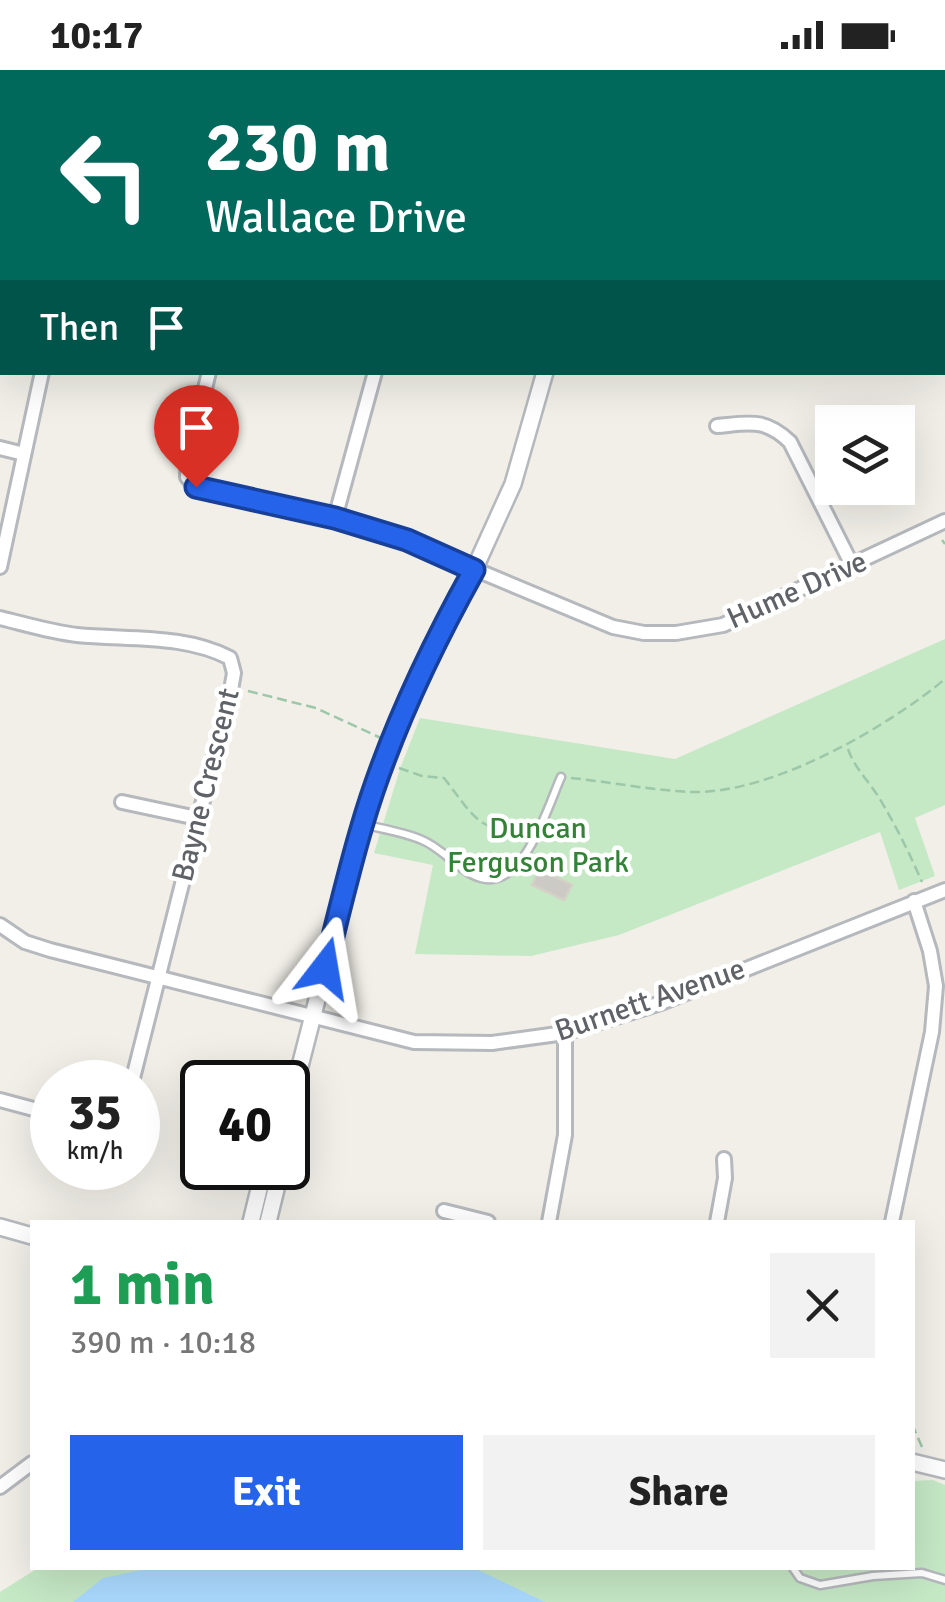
<!DOCTYPE html>
<html lang="en">
<head>
<meta charset="utf-8">
<style>
  :root { --surface:#fff; --page:#f2f2f2; --text:#222; --muted:#767676; --accent:#2563eb }
  body { margin:0; font-family:Signika,sans-serif; background:var(--page); color:var(--text); height:100vh; display:flex; flex-direction:column; font-size:38px; white-space:nowrap }
  * { box-sizing:border-box; margin:0 }
  p { font-size:32px; color:var(--muted) }
  .icon { flex:none; width:55px; height:55px; fill:none; stroke:currentColor; stroke-width:2; stroke-linecap:round; stroke-linejoin:round }
  .map { position:relative; flex:1; overflow:hidden }
  .drawer { position:absolute; left:30px; top:1150px; width:885px; height:350px; display:flex; flex-direction:column; background:var(--surface); border-radius:0px; box-shadow:0 10px 40px #0002 }
  .drawer>* { flex:none }
  .top-card { position:absolute; left:0px; top:0px; width:945px; height:305px; box-shadow:0 10px 40px #0002; background:#00695c; color:#fff; overflow:hidden }
  .buttons { position:absolute; left:815px; top:335px; display:grid; gap:20px }
  .buttons a { display:grid; place-items:center; width:100px; height:100px; border-radius:0px; background:var(--surface); box-shadow:0 10px 40px #0002; font-size:50px }
  .speed { position:absolute; left:30px; top:990px; display:flex; gap:20px; font-size:50px; font-weight:700; text-align:center }
  .speed>* { display:grid; place-content:center; width:130px; height:130px; border-radius:50%; background:var(--surface); box-shadow:0 10px 40px #0002; line-height:1 }
  .speed small { font-size:25px; font-weight:400 }
  .speed .limit { border:5px solid #111; border-radius:15px; background:#fff; color:#111 }
  .pin { position:absolute; display:grid; place-items:center; width:85px; height:85px; color:#fff; margin:-102px -42px; border-radius:50% 50% 50% 0; rotate:-45deg; box-shadow:0 0 10px #0007 }
  .pin .icon { rotate:45deg }
  .me { position:absolute; width:110px; margin:-55px; rotate:14deg; stroke-linejoin:round; filter:drop-shadow(0 0 8px #0008) }
  .turn { display:flex; align-items:center; gap:35px; height:210px; padding:0 40px; font-size:45px }
  .turn .icon { width:130px; height:130px; stroke-width:2.5 }
  .turn b { display:block; font-size:70px; line-height:85px }
  .then { display:flex; align-items:center; height:95px; padding:0 40px; background:#0003; gap:20px; font-size:38px }
  .round { display:grid; place-items:center; flex:none; width:105px; height:105px; border-radius:0px; background:var(--page) }
  .head { display:flex; align-items:center; justify-content:space-between; height:170px; padding:0 40px }
  h1 { font-size:60px; font-weight:700; line-height:75px; color:#1e9e55 }
  .action { display:flex; gap:20px; margin-top:auto; padding:20px 40px }
  .action a { flex:1; height:115px; border-radius:0px; background:var(--accent); color:#fff; font-size:40px; font-weight:700; line-height:115px; text-align:center }
  .action a+a { background:var(--page); color:var(--text) }
  .status { display:flex; justify-content:space-between; align-items:center; height:70px; padding:0 50px; background:var(--surface); direction:ltr }
  .status svg { height:28px; fill:currentColor }
  .map>svg:first-child { display:block }
  .green { fill:#c5e8c5 }
  .water { fill:#aadaff }
  .building { fill:#cccac5; stroke:#d6d1c6; stroke-width:2.5 }
  .lines { fill:none; stroke-linecap:round; stroke-linejoin:round }
  .service-casing { stroke:#b5b8bc; stroke-width:11 }
  .minor-casing { stroke:#b5b8bc; stroke-width:18 }
  .tertiary-casing { stroke:#b5b8bc; stroke-width:20 }
  .path { stroke:#9cc7a9; stroke-width:2.5; stroke-dasharray:10 5; stroke-linecap:butt }
  .service { stroke:#fff; stroke-width:6 }
  .minor { stroke:#fff; stroke-width:12 }
  .tertiary { stroke:#fff; stroke-width:15 }
  .route-casing { stroke:#184099; stroke-width:25 }
  .route { stroke:#2563eb; stroke-width:18 }
  .labels { text-anchor:middle; dominant-baseline:central; stroke-width:9; stroke-linejoin:round; paint-order:stroke }
  .street-label { font-size:30px; fill:#5f6368; stroke:#fff }
  .park-label { font-size:30px; fill:#348238; stroke:#fff }
</style>
</head>
<body>
<div class="status"><b>10:17</b><svg viewBox="0 0 49 12"><path d="M0 12V9h3v3zM5 12V6h3v6zM10 12V3h3v9zM15 12V0h3v12zM26 1h20v11H26zM47 4h2v5h-2z"/></svg></div>
<div class="map">
<svg width="945" height="1532" viewBox="0 0 945 1532">
  <rect width="100%" height="100%" fill="#f1efe8"/>
  <g class="green">
    <path d="M568,0H945V109L942,2Z"/>
    <path d="M945,569V735L915,748L935,806L899,820L880,762L619,865L531,886L415,884L433,795L374,783L401,696L420,648L675,689Z"/>
    <path d="M933,1410L945,1415V1532H0V1522L38,1498H912L913,1411Z"/>
  </g>
  <path class="water" d="M151,1498H474L545,1532H73L103,1508Z"/>
  <path class="building" d="M540,799L572,815L564,830L532,815Z"/>
  <g class="lines">
    <defs>
      <g id="service">
        <path d="M362,754C382,759 404,762 422,770C444,779 459,802 481,808C524,820 548,736 561,707"/>
        <path d="M793,1498L800,1508L820,1515L873,1506L922,1503L945,1510"/>
      </g>
      <g id="minor">
        <path d="M66,0V2"/>
        <path d="M0,36L2,35"/>
        <path d="M942,217L945,218"/>
        <path d="M209,302L188,389L187,407L196,417L335,448L407,471L613,557L644,563H676L723,555L945,451"/>
        <path d="M717,356C750,353 765,348 790,372L852,495"/>
        <path d="M0,378L24,384"/>
        <path d="M335,448L375,302"/>
        <path d="M0,497L42,302"/>
        <path d="M0,548C25,554 51,562 77,565C128,570 184,564 230,588L234,603L231,620L132,1012"/>
        <path d="M122,732L197,748"/>
        <path d="M0,855L25,872L50,880L414,972L492,973L565,963L661,933L945,820"/>
        <path d="M0,1030L52,1044"/>
        <path d="M444,1141L488,1152"/>
        <path d="M549,1152L565,1065V963"/>
        <path d="M717,1152L725,1108L724,1089"/>
        <path d="M892,1152L932,962L936,916L930,881L914,831"/>
        <path d="M0,1417L32,1393"/>
      </g>
      <g id="tertiary">
        <path d="M552,0V2"/>
        <path d="M288,1043L362,754L416,615L474,500L513,414L545,302"/>
        <path d="M251,1152L262,1107L270,1098"/>
        <path d="M268,1152L278,1111L276,1098"/>
        <path d="M0,1157L32,1166"/>
        <path d="M912,1392L945,1400"/>
      </g>
    </defs>
    <use href="#service" class="service-casing"/>
    <use href="#minor" class="minor-casing"/>
    <use href="#tertiary" class="tertiary-casing"/>
    <g class="path">
      <path d="M763,0L772,2"/>
      <path d="M835,2L836,0"/>
      <path d="M942,84L945,85"/>
      <path d="M942,470L945,474"/>
      <path d="M248,621L316,638L383,669"/>
      <path d="M848,679C854,697 867,709 878,726C895,754 909,782 922,812"/>
      <path d="M399,698L422,706L444,708C473,745 475,759 525,765"/>
      <path d="M571,708C612,712 654,721 694,722C773,723 886,658 945,609"/>
      <path d="M912,1354L922,1377"/>
    </g>
    <use href="#service" class="service"/>
    <use href="#minor" class="minor"/>
    <use href="#tertiary" class="tertiary"/>
  </g>
  <g class="lines">
    <defs>
      <path id="route" d="M196,417L335,448L407,470L474,500C429,581 388,667 362,756C348,803 337,851 325,898"/>
    </defs>
    <use href="#route" class="route-casing"/>
    <use href="#route" class="route"/>
  </g>
  <g class="labels">
    <g class="street-label">
      <text transform="translate(797 520) rotate(-24)">Hume Drive</text>
      <text transform="translate(206 715) rotate(-76)">Bayne Crescent</text>
      <text transform="translate(650 930) rotate(-19)">Burnett Avenue</text>
    </g>
    <g class="park-label">
      <text x="538" y="758">Duncan<tspan x="538" dy="34">Ferguson Park</tspan></text>
    </g>
  </g>
</svg>
<div class="buttons">
<a><svg class="icon" aria-label="layers" viewBox="0 0 24 24"><path d="M12 4l9 5-9 5-9-5zM3 14l9 5 9-5"/></svg></a>
</div>
<div class="speed"><div>35<small>km/h</small></div><div class="limit">40</div></div>
<div class="pin" style="left:196px;top:417px;background:#d93025"><svg class="icon" aria-label="arrive" viewBox="0 0 24 24"><path d="M6 21V4h12l-3 4 3 4H6"/></svg></div>
<svg class="me" style="left:325px;top:898px" viewBox="-20 -20 40 40"><path d="M0-17L14 15 0 8-14 15z" fill="#2563eb" stroke="#fff" stroke-width="4"/></svg>
<div class="top-card">
<div class="turn"><svg class="icon" aria-label="left" viewBox="0 0 24 24"><path d="M17 20v-9H6M10 6l-5 5 5 5"/></svg><div><b>230 m</b>Wallace Drive</div></div>
<div class="then">Then<svg class="icon" aria-label="arrive" viewBox="0 0 24 24"><path d="M6 21V4h12l-3 4 3 4H6"/></svg></div>
</div>
<section class="drawer">
<div class="head"><div><h1>1 min</h1><p>390 m · 10:18</p></div><a class="round"><svg class="icon" aria-label="close" viewBox="0 0 24 24"><path d="M6 6l12 12M18 6L6 18"/></svg></a></div>
<div class="action"><a>Exit</a><a>Share</a></div>
</section>
</div>
</body>
</html>
